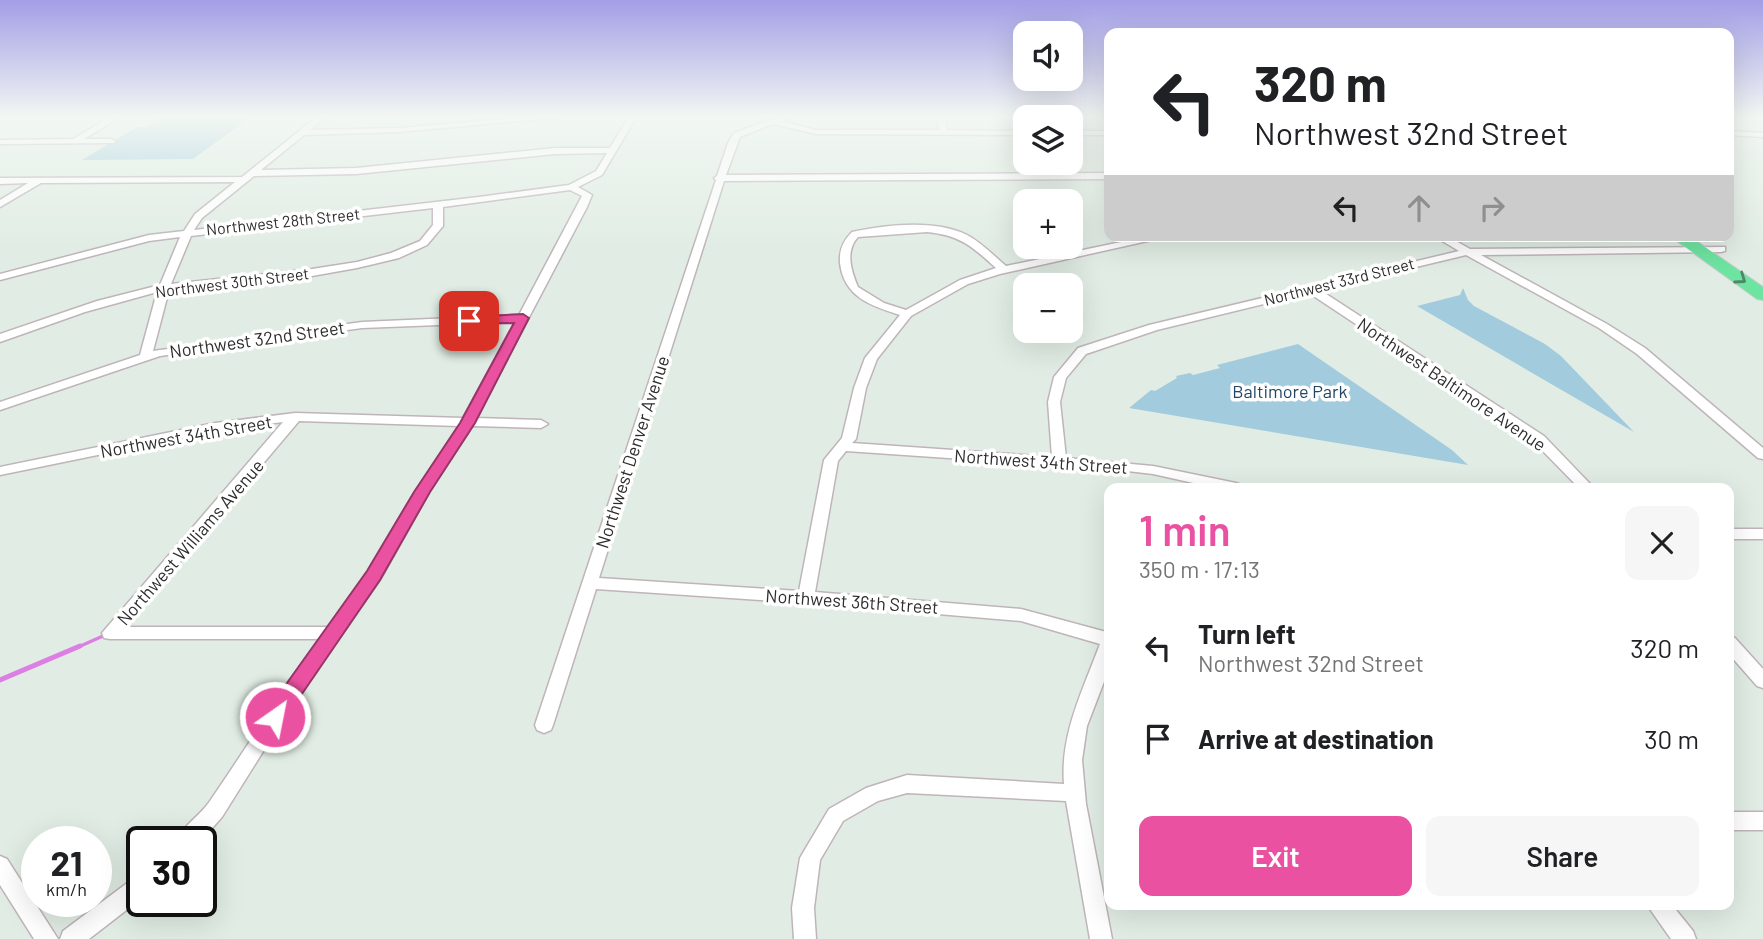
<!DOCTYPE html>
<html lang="en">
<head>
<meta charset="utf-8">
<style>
  :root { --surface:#fff; --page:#f6f6f6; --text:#202124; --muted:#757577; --accent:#ea51a0 }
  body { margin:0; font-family:Barlow,sans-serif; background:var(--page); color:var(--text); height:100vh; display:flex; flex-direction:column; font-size:26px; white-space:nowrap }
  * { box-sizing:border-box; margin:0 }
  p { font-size:23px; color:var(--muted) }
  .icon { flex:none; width:38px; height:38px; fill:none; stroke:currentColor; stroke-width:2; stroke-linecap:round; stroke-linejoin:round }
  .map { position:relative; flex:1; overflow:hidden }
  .panel { position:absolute; left:1104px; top:483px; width:630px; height:427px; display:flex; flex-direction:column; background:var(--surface); border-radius:14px; box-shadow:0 7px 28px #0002 }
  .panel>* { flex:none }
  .top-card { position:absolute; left:1104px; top:28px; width:630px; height:214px; border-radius:14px; box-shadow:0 7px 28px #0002; background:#fff; color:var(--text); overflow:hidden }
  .fabs { position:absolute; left:1013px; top:21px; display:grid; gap:14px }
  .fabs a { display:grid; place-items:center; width:70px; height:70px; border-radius:14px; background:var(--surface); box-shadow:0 7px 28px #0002; font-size:35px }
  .speed { position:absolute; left:21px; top:826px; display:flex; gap:14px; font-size:35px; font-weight:700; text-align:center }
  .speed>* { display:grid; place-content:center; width:91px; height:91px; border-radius:50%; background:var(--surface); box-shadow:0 7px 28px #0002; line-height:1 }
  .speed small { font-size:18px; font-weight:400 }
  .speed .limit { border:4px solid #111; border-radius:10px; background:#fff; color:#111 }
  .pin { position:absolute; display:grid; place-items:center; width:60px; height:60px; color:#fff; margin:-30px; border-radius:14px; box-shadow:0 4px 10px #0006 }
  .me { position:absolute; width:77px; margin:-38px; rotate:33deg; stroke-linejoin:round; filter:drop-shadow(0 0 5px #0008) }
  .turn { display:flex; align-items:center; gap:24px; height:147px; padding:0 35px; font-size:32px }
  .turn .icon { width:91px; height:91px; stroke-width:2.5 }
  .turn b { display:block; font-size:49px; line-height:60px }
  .lanes { display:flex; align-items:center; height:66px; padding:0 35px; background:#0003; justify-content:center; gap:35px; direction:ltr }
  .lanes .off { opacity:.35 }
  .round { display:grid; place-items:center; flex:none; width:74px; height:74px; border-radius:14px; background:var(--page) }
  .headline { display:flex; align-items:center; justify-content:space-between; height:119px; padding:0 35px }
  h1 { font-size:42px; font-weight:600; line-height:52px; color:var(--accent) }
  .cta { display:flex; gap:14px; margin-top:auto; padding:14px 35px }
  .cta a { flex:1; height:80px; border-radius:14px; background:var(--accent); color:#fff; font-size:28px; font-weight:600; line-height:80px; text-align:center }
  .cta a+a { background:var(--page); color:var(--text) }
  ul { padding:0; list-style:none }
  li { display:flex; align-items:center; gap:21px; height:91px; padding:0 35px }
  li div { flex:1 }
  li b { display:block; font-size:26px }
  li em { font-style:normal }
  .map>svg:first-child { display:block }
  .education { fill:#d2ecdb }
  .green { fill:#a3cbde }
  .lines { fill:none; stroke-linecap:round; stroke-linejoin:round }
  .stream-far1 { stroke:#dd7ee4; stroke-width:3.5 }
  .stream { stroke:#dd7ee4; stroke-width:5 }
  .minor-casing { stroke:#bfb4ba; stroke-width:3 }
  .primary-casing { stroke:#cdcdcd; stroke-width:2 }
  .minor { fill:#fff; fill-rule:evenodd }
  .primary { fill:#6ee4a1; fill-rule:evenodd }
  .oneway { stroke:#4e8867 }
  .route { fill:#ea51a0; stroke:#983568; stroke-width:2 }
  .labels { text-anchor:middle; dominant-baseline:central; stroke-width:7; stroke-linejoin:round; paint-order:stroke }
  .far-street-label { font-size:16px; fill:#2d2d2d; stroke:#fff }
  .street-label { font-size:18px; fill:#2d2d2d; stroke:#fff }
  .park-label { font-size:18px; fill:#224665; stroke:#fff }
</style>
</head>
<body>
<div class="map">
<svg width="1763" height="939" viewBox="0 0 1763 939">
  <rect width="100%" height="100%" fill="#e1ede4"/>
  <path class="education" d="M378,116H528L365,129Z"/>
  <g class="green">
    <path d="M163,116H252L193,159L82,160L137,127H146Z"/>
    <path d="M1463,288L1468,300L1474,306L1545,344L1561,356L1634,432L1417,306L1460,295Z"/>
    <path d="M1298,344L1452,450L1468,465L1129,408L1151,390L1155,391L1177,378L1176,376L1190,373L1193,375L1220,368L1217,365Z"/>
  </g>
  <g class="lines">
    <path class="stream-far1" d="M76,648L103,636"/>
    <path class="stream" d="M0,680L80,646"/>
    <defs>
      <g id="minor">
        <path d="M112,116H122L84,139H111L115,141L114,143L0,144V140L73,139Z"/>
        <path d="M318,116H327L310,130L399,128L535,116H573L399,132L304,135L261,170L356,168L555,148H610L629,116H637L602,175L578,187L592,195L587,207L476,418L541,420L548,424L541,428L472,426L429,492L380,580L296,699L222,817L200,842H176C183,825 201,815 210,801C247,747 281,692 320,639H110L104,638L102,633L283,422L215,431L0,475V467L215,423L295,413L463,418L515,322L362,328L160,356L0,410V402L140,355L157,292L85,312L0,342V334L97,301L160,285L180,237L149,241L0,280V274L149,235L184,231L195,214L235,182L41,183L0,207V200L28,183L0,184V178L242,177ZM607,153L596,171L569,185L479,197L194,230L202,218L254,176L356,174L555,154ZM570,190L582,196L519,315L362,322L153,351L169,290L312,276L357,268L399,258L427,245L443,226V207ZM433,208V225L420,241L391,253L357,262L312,269L171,284L191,236ZM299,421L459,426L415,492L368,572L329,627H125Z"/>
        <path d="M780,116H792L781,121L816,130H939L937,116H945L947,130L1026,131V135L816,134L773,124L740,137L726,175L1110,173V179L724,181L599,578L799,591L824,460L842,438L854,388L865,358L900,315C871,306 844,297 840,263C839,250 843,241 852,232C886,225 934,219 967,235C982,243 993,255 1006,266L1150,236H1170L1000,274L968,284L911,316L877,359L866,388L856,439L852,443L1052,457L1048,402L1054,377L1078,348L1149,325L1459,251L1434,236H1447L1470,249L1725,247V251L1721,252L1481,255L1607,324L1645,348L1763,448V459L1758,458L1637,354L1599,328L1466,255L1320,290L1544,436L1594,488H1579L1534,442L1309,293L1157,330L1086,354L1066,378L1060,402L1066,458L1153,466L1236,483L1241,485L1243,488H1216L1153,474L1110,469L846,451L838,461L815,592L1021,609L1110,633V666L1087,726L1082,760L1086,804L1112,939H1090L1066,801L907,793L878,801L843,821L820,860L814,908L816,939H794L792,908L800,858L829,809L866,788L907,775L1064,784C1060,734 1083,690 1100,644L1021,621L806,603L596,589L553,725L551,730L544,733L537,730L535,725L716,180L714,178L717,176L728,143L734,133ZM927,232C960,235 973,247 996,268L960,280L906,310L884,303L858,287C851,271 845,251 858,237Z"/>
        <rect x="1071" y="131" width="39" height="4"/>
        <path d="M1729,131L1763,133V137L1729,135Z"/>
        <rect x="1729" y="529" width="34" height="10"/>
        <path d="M1729,636L1735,638L1763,669V688L1757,686L1729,654Z"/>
        <rect x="1729" y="812" width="34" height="18"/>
        <path d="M0,856L7,859L58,939H34L0,885Z"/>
        <path d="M142,875V898L89,939H60L63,931L134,878Z"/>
        <path d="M1647,905H1672L1693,931L1696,939H1671Z"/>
      </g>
      <path id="primary" d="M1670,236H1689L1763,287V300L1757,299Z"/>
    </defs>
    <use href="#minor" class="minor-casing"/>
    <use href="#primary" class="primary-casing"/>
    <use href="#minor" class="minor"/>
    <use href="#primary" class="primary"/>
  </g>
  <defs><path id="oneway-chevron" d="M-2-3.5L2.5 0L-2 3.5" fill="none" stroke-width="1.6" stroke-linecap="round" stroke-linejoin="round" transform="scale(1.75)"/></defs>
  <use class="oneway" href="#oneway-chevron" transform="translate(1741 279) rotate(35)"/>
  <linearGradient id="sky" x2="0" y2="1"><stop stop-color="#a39ee6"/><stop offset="0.47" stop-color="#f2f7f3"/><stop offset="1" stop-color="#f2f7f3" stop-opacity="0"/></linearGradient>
  <rect width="1763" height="248" fill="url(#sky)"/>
  <path class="route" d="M523,314L529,318L475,423L430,492L380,580L282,723L275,726L267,723L264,717L267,711L367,571L414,492L460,423L514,323L469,324L463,321L469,317Z"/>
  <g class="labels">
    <g class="far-street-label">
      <text transform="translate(283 221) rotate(-6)">Northwest 28th Street</text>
      <text transform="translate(1339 281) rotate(-14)">Northwest 33rd Street</text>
      <text transform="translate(232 282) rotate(-7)">Northwest 30th Street</text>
    </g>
    <g class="street-label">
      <text transform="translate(257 339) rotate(-8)">Northwest 32nd Street</text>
      <text transform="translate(1452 384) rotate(34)">Northwest Baltimore Avenue</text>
      <text transform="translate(186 436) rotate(-10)">Northwest 34th Street</text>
      <text transform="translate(632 452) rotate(-72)">Northwest Denver Avenue</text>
      <text transform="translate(1041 461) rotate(4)">Northwest 34th Street</text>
      <text transform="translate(190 542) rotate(-49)">Northwest Williams Avenue</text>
      <text transform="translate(852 601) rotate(4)">Northwest 36th Street</text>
    </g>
    <g class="park-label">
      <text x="1290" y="391">Baltimore Park</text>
    </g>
  </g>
</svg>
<div class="fabs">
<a><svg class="icon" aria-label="sound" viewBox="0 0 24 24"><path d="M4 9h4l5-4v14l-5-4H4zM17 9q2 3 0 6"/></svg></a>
<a><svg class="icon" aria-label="layers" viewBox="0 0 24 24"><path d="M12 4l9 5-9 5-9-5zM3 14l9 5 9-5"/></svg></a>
<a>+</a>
<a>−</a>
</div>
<div class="speed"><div>21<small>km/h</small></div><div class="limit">30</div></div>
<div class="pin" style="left:469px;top:321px;background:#d93025"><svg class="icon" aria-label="arrive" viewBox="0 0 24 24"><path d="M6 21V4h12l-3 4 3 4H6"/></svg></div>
<svg class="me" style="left:275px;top:717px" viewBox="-20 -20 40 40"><circle r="17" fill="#ea51a0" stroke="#fff" stroke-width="3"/><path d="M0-11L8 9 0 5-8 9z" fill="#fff"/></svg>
<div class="top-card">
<div class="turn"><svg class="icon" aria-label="left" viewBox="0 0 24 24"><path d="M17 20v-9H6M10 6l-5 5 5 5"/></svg><div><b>320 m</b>Northwest 32nd Street</div></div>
<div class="lanes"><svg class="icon" aria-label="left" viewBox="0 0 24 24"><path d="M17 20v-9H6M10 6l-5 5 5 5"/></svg><svg class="icon off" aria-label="ahead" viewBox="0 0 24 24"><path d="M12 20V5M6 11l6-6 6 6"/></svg><svg class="icon off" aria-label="right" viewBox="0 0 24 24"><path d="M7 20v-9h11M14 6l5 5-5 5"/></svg></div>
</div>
<section class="panel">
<div class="headline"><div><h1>1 min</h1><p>350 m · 17:13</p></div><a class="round"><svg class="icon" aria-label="close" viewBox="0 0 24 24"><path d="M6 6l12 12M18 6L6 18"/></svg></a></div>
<ul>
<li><svg class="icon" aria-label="left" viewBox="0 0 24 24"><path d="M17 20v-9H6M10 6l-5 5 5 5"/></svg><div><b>Turn left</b><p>Northwest 32nd Street</p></div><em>320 m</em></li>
<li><svg class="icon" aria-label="arrive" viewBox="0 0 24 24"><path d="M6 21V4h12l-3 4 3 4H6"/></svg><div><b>Arrive at destination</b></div><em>30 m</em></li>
</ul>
<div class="cta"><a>Exit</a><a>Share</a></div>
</section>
</div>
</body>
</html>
